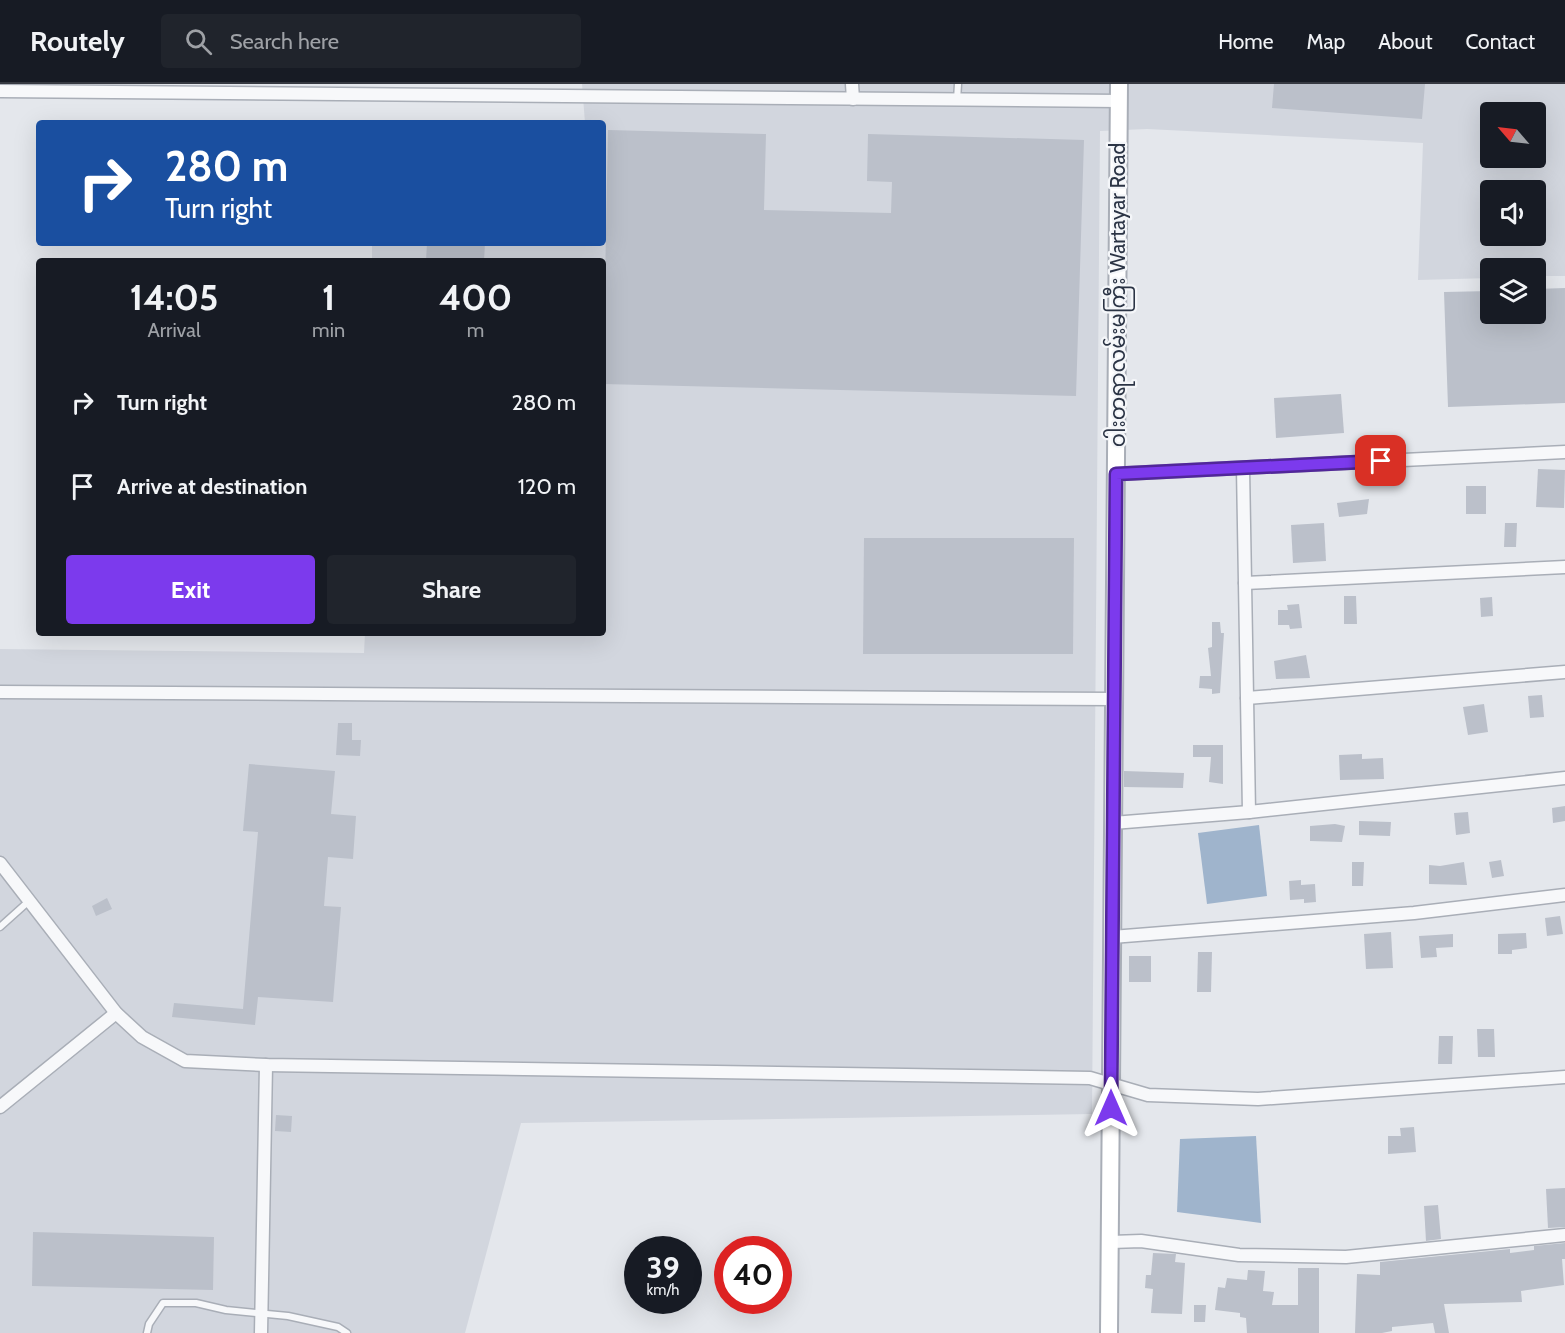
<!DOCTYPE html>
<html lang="en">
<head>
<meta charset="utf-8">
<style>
  :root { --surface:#171b24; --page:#20242c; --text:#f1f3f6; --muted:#9ea1a6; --line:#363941; --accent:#7c3aed }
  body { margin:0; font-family:Cabin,"Noto Sans Myanmar",sans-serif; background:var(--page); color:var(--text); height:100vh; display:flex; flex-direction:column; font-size:22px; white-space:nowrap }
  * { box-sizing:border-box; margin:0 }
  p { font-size:20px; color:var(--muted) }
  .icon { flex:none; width:33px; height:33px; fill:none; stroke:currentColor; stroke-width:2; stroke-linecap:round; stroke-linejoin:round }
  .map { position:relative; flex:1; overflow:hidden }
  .panel { position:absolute; left:36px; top:174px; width:570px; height:378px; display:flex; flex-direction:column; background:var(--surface); border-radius:6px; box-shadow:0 6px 24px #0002 }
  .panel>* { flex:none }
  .top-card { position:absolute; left:36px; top:36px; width:570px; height:126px; border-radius:6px; box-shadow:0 6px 24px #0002; background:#1a4fa0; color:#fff; overflow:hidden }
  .needle { width:39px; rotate:298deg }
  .tools { position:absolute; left:1480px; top:18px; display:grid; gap:12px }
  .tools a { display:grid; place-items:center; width:66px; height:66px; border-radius:6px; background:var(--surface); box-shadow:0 6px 24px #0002; font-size:30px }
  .speed { position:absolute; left:624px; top:1152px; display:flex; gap:12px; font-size:30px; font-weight:700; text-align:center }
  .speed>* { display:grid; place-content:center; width:78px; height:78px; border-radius:50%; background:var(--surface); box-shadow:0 6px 24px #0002; line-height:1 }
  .speed small { font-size:15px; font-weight:400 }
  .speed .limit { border:9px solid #d22; background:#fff; color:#111 }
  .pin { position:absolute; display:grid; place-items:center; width:51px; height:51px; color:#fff; margin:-26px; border-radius:12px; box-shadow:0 3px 9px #0006 }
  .me { position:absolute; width:66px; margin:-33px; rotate:0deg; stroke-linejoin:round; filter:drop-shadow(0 0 4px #0008) }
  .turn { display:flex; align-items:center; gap:21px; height:126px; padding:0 30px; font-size:27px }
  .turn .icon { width:78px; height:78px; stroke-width:2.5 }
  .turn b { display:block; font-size:42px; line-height:51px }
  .eta { display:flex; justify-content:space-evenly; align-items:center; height:102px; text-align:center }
  .eta b { font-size:36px; font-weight:700; line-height:42px }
  .action { display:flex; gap:12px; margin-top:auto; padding:12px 30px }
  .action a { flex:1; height:69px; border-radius:6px; background:var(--accent); color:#fff; font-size:24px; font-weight:700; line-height:69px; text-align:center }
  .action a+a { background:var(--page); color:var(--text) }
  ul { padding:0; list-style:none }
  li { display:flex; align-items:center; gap:18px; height:84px; padding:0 30px }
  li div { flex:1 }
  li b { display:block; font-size:22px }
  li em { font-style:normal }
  header { display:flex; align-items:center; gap:36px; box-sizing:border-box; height:84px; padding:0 30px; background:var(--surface); border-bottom:2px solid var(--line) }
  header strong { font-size:28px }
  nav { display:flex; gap:33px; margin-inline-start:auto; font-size:21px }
  .search { width:420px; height:54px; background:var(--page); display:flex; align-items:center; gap:15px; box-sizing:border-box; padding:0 21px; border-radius:6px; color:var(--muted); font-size:22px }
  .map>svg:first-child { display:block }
  .built { fill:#d2d6de; fill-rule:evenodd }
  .water { fill:#9fb4cc }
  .building { fill:#bbc0ca }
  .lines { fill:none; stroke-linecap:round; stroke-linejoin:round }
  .lane-casing { stroke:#a9aeb7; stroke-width:9 }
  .street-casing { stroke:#a9aeb7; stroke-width:15 }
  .secondary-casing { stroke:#a9aeb7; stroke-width:20 }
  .lane { stroke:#f7f8fa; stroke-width:6 }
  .street { stroke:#f7f8fa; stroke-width:12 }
  .secondary { stroke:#fff; stroke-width:16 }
  .route-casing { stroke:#51269a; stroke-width:15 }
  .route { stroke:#7c3aed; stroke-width:10 }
  .labels { text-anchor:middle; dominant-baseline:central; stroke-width:4.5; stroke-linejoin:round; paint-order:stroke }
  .street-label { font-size:21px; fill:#2b3445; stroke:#f4f6f9 }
</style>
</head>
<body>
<header>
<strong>Routely</strong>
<div class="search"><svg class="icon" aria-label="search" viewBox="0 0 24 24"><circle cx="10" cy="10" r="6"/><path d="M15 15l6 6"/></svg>Search here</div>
<nav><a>Home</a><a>Map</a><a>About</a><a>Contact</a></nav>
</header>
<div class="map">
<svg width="1565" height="1249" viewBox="0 0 1565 1249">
  <rect width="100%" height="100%" fill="#e4e7ec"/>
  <path class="built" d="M582,0H1565V192H1536V184H1491V194L1418,196L1423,59L1147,45L1100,47L1092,1030L521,1039L465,1249H0V565L364,569L365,549H603V177H372V159H603V39H585ZM1491,28H1536V74H1491ZM1491,106H1536V152H1491Z"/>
  <g class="water">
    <path d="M1259,741L1267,812L1207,820L1198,749Z"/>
    <path d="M1256,1052L1261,1139L1177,1128L1180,1055Z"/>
  </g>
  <g class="building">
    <path d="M1274,0H1425L1422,35L1272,24Z"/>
    <path d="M608,46L766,50L764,126L891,129L892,98L867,97L868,50L1084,56L1076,312L603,300Z"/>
    <path d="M427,159H485L484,177H426Z"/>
    <path d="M1565,204V319L1448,323L1444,208L1491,207V230H1536V205Z"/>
    <path d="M1341,310L1344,349L1276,354L1274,314Z"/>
    <path d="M1538,385L1565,386L1564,424L1536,423Z"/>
    <rect x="1466" y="402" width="20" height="28"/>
    <path d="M1369,415L1367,430L1339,433L1337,419Z"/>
    <path d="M1324,439L1326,477L1293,479L1291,441Z"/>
    <path d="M1505,439H1517L1516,463H1504Z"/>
    <path d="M864,454H1074L1073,570H863Z"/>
    <path d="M1344,512H1356L1357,540H1344Z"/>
    <path d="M1492,513L1493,532L1481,533L1480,514Z"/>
    <path d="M1299,520L1302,544L1290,545L1289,541H1278V526H1288L1287,521Z"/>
    <path d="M1212,538H1220L1221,549H1224L1220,609L1212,610V605L1199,604L1200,592H1211L1208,564L1212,563Z"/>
    <path d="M1306,571L1310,594L1276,595L1274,577Z"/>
    <path d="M1542,611L1544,633L1530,634L1528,612Z"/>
    <path d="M1484,620L1488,648L1468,651L1463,623Z"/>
    <path d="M338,639H352V656H361L360,672L336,671Z"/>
    <path d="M1193,661H1223V700L1209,698L1211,673H1193Z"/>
    <path d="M1362,670V675L1383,674L1384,695L1340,696L1339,671Z"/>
    <path d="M249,680L335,687L331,730L356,732L353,775L328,773L324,822L341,823L333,918L258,913L255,941L172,933L174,919L243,925L258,748L243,747Z"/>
    <path d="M1124,687L1184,689L1183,704L1124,703Z"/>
    <path d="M1565,722V737L1553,739L1552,724Z"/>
    <path d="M1468,728L1470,749L1456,751L1454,729Z"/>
    <path d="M1359,737L1391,738L1390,752L1359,751Z"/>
    <path d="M1335,740L1345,742L1342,758L1310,757V742Z"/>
    <path d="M1501,776L1504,792L1492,794L1489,778Z"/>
    <path d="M1352,778H1364L1363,802H1352Z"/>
    <path d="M1464,778L1467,801L1429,800V781L1440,782Z"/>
    <path d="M1301,796V801L1315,800L1316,818L1304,819V815L1290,816L1289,797Z"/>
    <path d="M107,814L112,825L96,832L92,822Z"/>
    <path d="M1560,832L1563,850L1547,852L1545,834Z"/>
    <path d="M1391,848L1393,884L1366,885L1364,850Z"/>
    <path d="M1526,849L1527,864L1512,866V870H1498V850Z"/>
    <path d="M1453,850V863L1436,864L1437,873L1421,874L1419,852Z"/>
    <path d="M1198,868H1212L1211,908H1197Z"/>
    <rect x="1129" y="872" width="22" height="26"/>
    <path d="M1477,945H1494L1495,973H1478Z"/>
    <path d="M1439,952H1453L1452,980H1438Z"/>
    <path d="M276,1031L292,1032L291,1048L275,1047Z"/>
    <path d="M1414,1043L1416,1068L1388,1070V1052H1401L1400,1044Z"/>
    <path d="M1565,1104V1143L1548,1144L1546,1105Z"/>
    <path d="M1438,1121L1441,1155L1426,1157L1424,1122Z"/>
    <path d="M33,1148L214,1153L213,1206L32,1202Z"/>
    <path d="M1565,1159V1175H1562L1564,1201L1521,1207L1522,1218L1444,1220L1449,1249H1435L1433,1239L1392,1243V1247L1382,1249H1355L1357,1190L1380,1191V1178L1510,1165V1169L1534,1166V1162Z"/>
    <path d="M1153,1169L1176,1170L1175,1178L1185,1179L1182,1230L1151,1229L1153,1205L1145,1204L1146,1191H1151Z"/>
    <path d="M1298,1184H1319V1249H1247L1246,1234L1240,1233V1229L1215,1226L1218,1203L1225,1204L1227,1194L1247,1196L1248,1186L1265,1187L1263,1207L1274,1208L1272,1221H1298Z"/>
    <path d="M1194,1221H1206L1205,1238H1194Z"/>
  </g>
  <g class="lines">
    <defs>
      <g id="lane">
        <path d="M957,16L958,0"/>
        <path d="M0,843L29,817"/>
        <path d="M147,1249L149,1240L163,1219H196L226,1226L288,1232L338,1243L347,1249"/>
      </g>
      <g id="street">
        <path d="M852,0L853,15"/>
        <path d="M0,7L1119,17"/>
        <path d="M1243,384L1249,728"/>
        <path d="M1116,390L1565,368"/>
        <path d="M1245,499L1565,483"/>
        <path d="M0,608L1113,615"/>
        <path d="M1247,614L1565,588"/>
        <path d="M1113,739L1249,728L1565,694"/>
        <path d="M0,779L116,929L142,953L185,977L266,981L1090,994L1148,1011L1258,1015L1565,993"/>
        <path d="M1112,853L1414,829L1565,811"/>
        <path d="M0,1023L116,929"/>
        <path d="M1111,1158L1141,1157L1239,1171L1346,1173L1565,1151"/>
        <path d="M261,1249L266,981"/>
      </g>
      <path id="secondary" d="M1109,1249L1119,0"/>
    </defs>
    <use href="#lane" class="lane-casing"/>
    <use href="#street" class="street-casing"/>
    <use href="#secondary" class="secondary-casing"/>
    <use href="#lane" class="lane"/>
    <use href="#street" class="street"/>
    <use href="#secondary" class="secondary"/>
  </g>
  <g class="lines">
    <defs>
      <path id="route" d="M1111,1024L1116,390L1381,377"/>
    </defs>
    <use href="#route" class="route-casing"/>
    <use href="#route" class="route"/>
  </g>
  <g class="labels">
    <g class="street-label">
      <text transform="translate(1117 211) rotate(-90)">ဝါးတရာလမ်းမကြီး Wartayar Road</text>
    </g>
  </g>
</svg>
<div class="tools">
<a><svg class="needle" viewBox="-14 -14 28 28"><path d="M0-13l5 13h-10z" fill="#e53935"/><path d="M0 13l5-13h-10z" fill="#9ea1a6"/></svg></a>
<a><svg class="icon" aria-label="sound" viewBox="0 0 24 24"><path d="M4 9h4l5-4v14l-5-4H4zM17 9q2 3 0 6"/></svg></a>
<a><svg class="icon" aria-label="layers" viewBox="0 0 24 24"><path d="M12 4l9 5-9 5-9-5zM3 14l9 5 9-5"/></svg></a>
</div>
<div class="speed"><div>39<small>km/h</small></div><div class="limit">40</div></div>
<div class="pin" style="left:1381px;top:377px;background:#d93025"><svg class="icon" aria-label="arrive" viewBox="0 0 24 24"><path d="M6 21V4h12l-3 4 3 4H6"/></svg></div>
<svg class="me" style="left:1111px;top:1024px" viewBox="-20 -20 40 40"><path d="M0-17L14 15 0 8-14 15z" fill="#7c3aed" stroke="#fff" stroke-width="4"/></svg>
<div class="top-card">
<div class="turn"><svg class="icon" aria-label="right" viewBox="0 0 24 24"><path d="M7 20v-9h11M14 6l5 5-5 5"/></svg><div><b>280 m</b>Turn right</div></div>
</div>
<section class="panel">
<div class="eta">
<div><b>14:05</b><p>Arrival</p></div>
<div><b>1</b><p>min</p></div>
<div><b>400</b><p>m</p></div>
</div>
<ul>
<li><svg class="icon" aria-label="right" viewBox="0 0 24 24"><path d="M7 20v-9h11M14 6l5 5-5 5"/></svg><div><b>Turn right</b></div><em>280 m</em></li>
<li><svg class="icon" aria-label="arrive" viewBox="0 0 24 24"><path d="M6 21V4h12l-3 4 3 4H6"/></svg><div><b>Arrive at destination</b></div><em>120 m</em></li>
</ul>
<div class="action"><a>Exit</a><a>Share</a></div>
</section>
</div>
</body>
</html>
